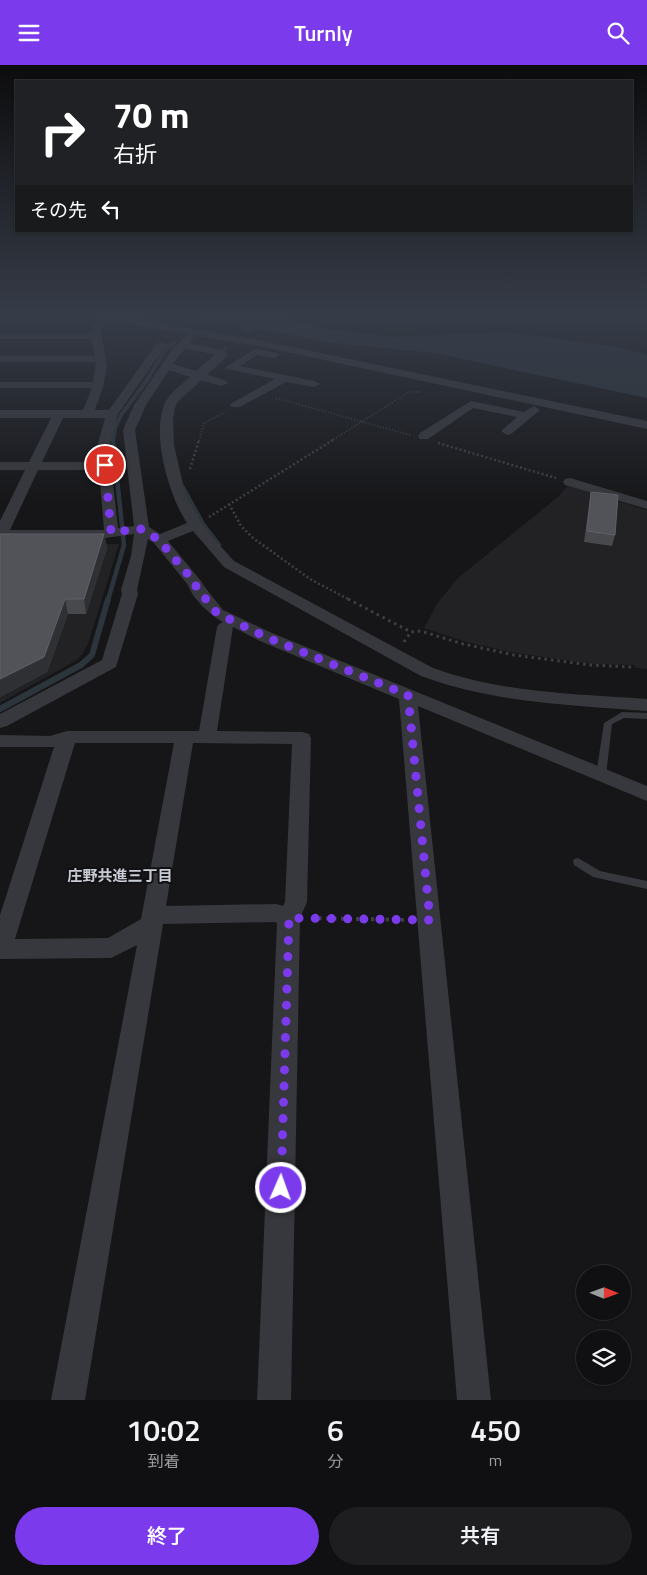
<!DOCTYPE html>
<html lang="ja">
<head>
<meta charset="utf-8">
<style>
  :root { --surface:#101012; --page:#1e1e20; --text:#f1f3f6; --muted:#9c9d9f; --line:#303032; --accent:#7c3aed }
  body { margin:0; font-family:"Titillium Web","Noto Sans JP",sans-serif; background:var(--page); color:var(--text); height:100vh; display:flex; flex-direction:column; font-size:19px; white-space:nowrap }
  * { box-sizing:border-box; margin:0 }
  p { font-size:16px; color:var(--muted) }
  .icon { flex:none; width:28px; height:28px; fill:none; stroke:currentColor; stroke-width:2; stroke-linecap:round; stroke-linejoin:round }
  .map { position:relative; height:1335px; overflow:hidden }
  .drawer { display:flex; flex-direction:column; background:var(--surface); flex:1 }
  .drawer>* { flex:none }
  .banner { position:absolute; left:15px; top:15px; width:618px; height:152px; border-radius:0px; box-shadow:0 1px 4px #0004,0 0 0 1px var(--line); background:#202124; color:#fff; overflow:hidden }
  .needle { width:32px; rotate:91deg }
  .tools { position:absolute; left:576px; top:1200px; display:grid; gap:10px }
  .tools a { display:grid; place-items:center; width:55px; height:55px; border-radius:50%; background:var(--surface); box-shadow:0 1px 4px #0004,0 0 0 1px var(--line); font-size:25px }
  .pin { position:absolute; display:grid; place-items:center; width:42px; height:42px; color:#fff; margin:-21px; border:2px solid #fff; border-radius:50%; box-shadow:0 1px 5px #0007 }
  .me { position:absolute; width:55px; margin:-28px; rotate:2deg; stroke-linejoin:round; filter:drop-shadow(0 0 4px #0008) }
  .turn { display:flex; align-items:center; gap:18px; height:105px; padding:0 15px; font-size:22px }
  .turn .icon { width:65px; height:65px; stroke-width:2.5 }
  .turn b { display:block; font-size:35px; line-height:42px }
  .then { display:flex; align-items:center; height:48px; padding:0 15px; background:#0003; gap:10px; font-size:19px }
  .eta { display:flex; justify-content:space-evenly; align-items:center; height:85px; text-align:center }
  .eta b { font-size:30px; font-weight:600; line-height:35px }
  .action { display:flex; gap:10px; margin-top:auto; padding:10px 15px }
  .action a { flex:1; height:58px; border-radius:30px; background:var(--accent); color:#fff; font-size:20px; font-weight:600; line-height:58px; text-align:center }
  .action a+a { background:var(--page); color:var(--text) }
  header { display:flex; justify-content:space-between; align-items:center; height:65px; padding:0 15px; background:var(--accent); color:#fff; font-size:22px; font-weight:600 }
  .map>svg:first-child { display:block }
  .built { fill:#222225 }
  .water { fill:#2c353c }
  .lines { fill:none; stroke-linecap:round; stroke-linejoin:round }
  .stream-far2 { stroke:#2c353c; stroke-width:4 }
  .stream-far1 { stroke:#2c353c; stroke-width:4.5 }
  .stream { stroke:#2c353c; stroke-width:6 }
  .path-far3 { stroke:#3d3f44; stroke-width:2; stroke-dasharray:1 2; stroke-linecap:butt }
  .path-far2 { stroke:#3d3f44; stroke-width:2.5; stroke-dasharray:2 2.5; stroke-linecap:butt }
  .path-far1 { stroke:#3d3f44; stroke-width:3; stroke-dasharray:2.5 4; stroke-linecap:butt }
  .path { stroke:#3d3f44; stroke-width:4; stroke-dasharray:3 4.5; stroke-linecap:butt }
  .lane { fill:#37383d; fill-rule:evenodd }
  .street { fill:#37383d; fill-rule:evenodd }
  .wall { fill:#47494d }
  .shaded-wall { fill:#2f3033 }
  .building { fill:#525359; stroke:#5f6168 }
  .route { stroke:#7c3aed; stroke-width:9; stroke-dasharray:0 16.2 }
  .labels { text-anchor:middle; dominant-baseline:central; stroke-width:4; stroke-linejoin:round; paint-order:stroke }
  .neighbourhood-label { font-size:15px; font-weight:bold; fill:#c9ccd4; stroke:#111113 }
</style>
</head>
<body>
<header><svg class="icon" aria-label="menu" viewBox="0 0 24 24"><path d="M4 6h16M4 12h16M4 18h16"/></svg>Turnly<svg class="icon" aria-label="search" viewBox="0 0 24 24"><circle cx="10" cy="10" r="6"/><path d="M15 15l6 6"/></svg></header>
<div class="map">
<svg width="647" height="1335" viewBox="0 0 647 1335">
  <rect width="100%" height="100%" fill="#161618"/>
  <g class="built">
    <path d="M568,421L647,445V604L636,603L634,600L592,599L510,587L466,577L424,563L437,539L458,513L559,431Z"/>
    <path d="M0,479H119L88,579L83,588L77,595L0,638Z"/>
  </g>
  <path class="water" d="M201,251H224L242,255L246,251H278L275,253L330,264L391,272L504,267L612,281L647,290V333L434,288L333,278L257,264L248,268L239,266L243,261L205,254Z"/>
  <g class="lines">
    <g class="stream-far2">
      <path d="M177,335L226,290L222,286L226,283"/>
      <path d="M113,376L115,363L121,350L145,318L167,282L174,278"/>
    </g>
    <g class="stream-far1">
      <path d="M182,421L203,459L219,480"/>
      <path d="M108,535L124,480L113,375"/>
    </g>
    <path class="stream" d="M0,644L81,600L92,590L108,534"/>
    <g class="path-far3">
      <path d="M276,333L410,370"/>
      <path d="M199,376L204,358L225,347"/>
      <path d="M331,376L409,327H420"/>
    </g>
    <g class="path-far2">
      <path d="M438,378L556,413"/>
      <path d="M190,404L199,375"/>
      <path d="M229,439L241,461L253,473L310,514L350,535"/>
      <path d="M209,452L333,375"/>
    </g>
    <g class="path-far1">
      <path d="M348,534L411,567L421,566L463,579L514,590L590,600L631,602"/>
      <path d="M404,577L411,567"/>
    </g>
    <path class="path" d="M311,853L407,855"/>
    <g class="lane">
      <path d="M622,647L647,648V654L624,653L612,659L606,710L604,712H598L596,710L604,658Z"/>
      <path d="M578,793L600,806L647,816V824L593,812L574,800L573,797L574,794Z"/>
    </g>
    <g class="street">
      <path d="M101,251H119L263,276L647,356V364L263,282L193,270L194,272L189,278L221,285L225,290L224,292L206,309L226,316L228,318L222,321L200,315L178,335L175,343L173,354L174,380L185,428L194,446L213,473L234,496L433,603C502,628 575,629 647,634V646C570,640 494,638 421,611L224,502L193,466L168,476L201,516L204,521L223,545L272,568L647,721V736L418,641L491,1335H457L399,634L260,576L233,562L217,666L302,667L309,669L311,673L307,837L300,853L291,1335H257L277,858L275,857L163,859L85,1335H51L137,880L111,893L0,894V850L54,682H0V670L50,671L67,666H199L217,562L219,559L223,557C211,551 192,533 188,520L154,478L148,474L137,525L138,529L116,602L7,661L0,663V649L102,595L122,529L121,525L131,491L134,469L105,473H0V456L25,405H0V397H29L51,353H0V345H83L92,323H0V317H93L96,297H0V291H95L91,274H0V268H90L93,259ZM110,255L188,269L174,282L134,340L123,365L134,461L118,463L109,382L118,349L166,280L165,278H157L109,345H95L103,322L107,302L101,265L103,260ZM184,284L214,289V290L196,306L173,299ZM169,305L190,312C183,318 174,325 168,333C148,362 169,431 187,458L160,469L149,462L135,365L146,340ZM63,353H105L97,382L98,397H42ZM38,405H99L104,465H10ZM75,678H174L141,854L108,873L15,874ZM193,678L292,679L285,837L283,841L276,839L166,841Z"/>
      <path d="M255,284L278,288L279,290L274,293L257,290L240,301L314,316L320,319L314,322L286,317L240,342H232L230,340L232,338L275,314L227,304L226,302Z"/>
      <path d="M471,336L524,347L534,341L540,345L511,369L507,370L501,366L517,352L473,343L428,374H420L418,371L420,368Z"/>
      <path d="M570,413L647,436V444L565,420L563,417L565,414Z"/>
    </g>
  </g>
  <g class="wall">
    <path d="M591,427L615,470L612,481L584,477Z"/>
    <path d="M0,469H104L107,483L86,549H68L47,607L0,632Z"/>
  </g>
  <g class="shaded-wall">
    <path d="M104,469L107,483L86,549L84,534Z"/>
    <path d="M65,534L68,549L47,607L0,632V614Z"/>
  </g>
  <g class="building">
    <path d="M591,427L618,430L615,470L587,466Z"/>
    <path d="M0,469H104L84,534H65L44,592L0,614Z"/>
  </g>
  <linearGradient id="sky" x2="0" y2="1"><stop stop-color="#0c0c0d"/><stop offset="0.57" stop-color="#363c48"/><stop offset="1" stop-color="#363c48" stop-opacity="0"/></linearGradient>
  <rect width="647" height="438" fill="url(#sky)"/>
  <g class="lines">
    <path class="route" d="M105,400L111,467L142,464L159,475L196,519V522L217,548L266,572L408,630L430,855L289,853L281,1123"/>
  </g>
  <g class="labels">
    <g class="neighbourhood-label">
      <text x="120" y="810">庄野共進三丁目</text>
    </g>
  </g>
</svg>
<div class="tools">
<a><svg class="needle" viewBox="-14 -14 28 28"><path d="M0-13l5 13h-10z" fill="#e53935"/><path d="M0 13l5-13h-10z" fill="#9c9d9f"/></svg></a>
<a><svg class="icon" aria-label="layers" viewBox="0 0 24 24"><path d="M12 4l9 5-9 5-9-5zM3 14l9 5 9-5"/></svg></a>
</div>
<div class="pin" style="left:105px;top:400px;background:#d93025"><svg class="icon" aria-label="arrive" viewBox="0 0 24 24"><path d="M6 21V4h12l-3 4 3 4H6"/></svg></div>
<svg class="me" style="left:281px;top:1123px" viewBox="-20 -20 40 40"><circle r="17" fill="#7c3aed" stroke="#fff" stroke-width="3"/><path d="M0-11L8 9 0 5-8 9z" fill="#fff"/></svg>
<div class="banner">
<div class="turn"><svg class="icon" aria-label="right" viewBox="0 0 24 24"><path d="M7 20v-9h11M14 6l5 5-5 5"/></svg><div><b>70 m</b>右折</div></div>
<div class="then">その先<svg class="icon" aria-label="left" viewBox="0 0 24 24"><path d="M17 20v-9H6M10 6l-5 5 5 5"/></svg></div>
</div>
</div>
<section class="drawer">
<div class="eta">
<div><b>10:02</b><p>到着</p></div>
<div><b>6</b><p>分</p></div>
<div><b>450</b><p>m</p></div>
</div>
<div class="action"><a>終了</a><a>共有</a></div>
</section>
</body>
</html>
